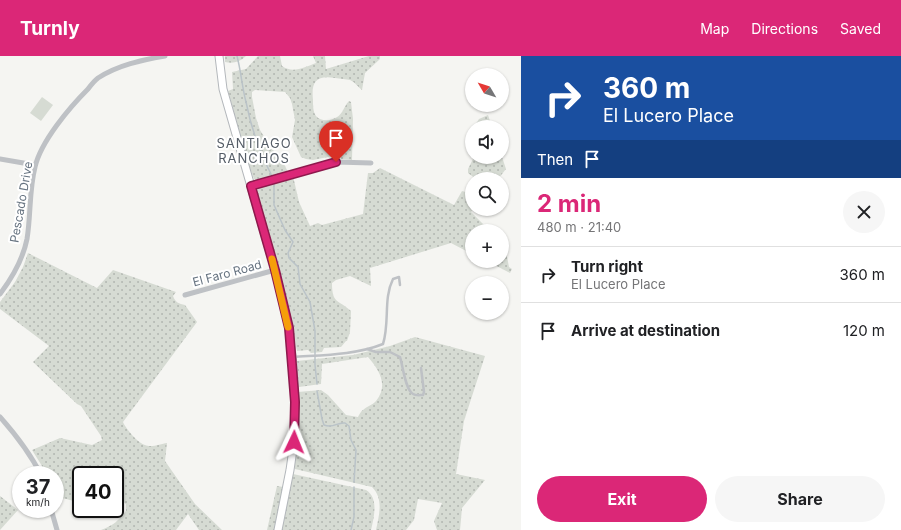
<!DOCTYPE html>
<html lang="en">
<head>
<meta charset="utf-8">
<style>
  :root { --surface:#fff; --page:#f6f6f6; --text:#202124; --muted:#757577; --line:#e0e0e0; --accent:#db2777 }
  body { margin:0; font-family:Inter,sans-serif; background:var(--page); color:var(--text); height:100vh; display:flex; flex-direction:column; font-size:15px; white-space:nowrap }
  * { box-sizing:border-box; margin:0 }
  p { font-size:13px; color:var(--muted) }
  .icon { flex:none; width:22px; height:22px; fill:none; stroke:currentColor; stroke-width:2; stroke-linecap:round; stroke-linejoin:round }
  .map { position:relative; flex:1; overflow:hidden }
  .panel { display:flex; flex-direction:column; background:var(--surface); width:380px }
  .panel>* { flex:none }
  .banner { background:#1a4fa0; color:#fff; overflow:hidden }
  .needle { width:26px; rotate:309deg }
  .controls { position:absolute; left:465px; top:12px; display:grid; gap:8px }
  .controls a { display:grid; place-items:center; width:44px; height:44px; border-radius:50%; background:var(--surface); box-shadow:0 1px 3px #0004; font-size:20px }
  .speed { position:absolute; left:12px; top:410px; display:flex; gap:8px; font-size:20px; font-weight:700; text-align:center }
  .speed>* { display:grid; place-content:center; width:52px; height:52px; border-radius:50%; background:var(--surface); box-shadow:0 1px 3px #0004; line-height:1 }
  .speed small { font-size:10px; font-weight:400 }
  .speed .limit { border:2px solid #111; border-radius:6px; background:#fff; color:#111 }
  .pin { position:absolute; display:grid; place-items:center; width:34px; height:34px; color:#fff; margin:-41px -17px; border-radius:50% 50% 50% 0; rotate:-45deg; box-shadow:0 0 4px #0007 }
  .pin .icon { rotate:45deg }
  .me { position:absolute; width:44px; margin:-22px; rotate:2deg; stroke-linejoin:round; filter:drop-shadow(0 0 3px #0008) }
  .turn { display:flex; align-items:center; gap:14px; height:84px; padding:0 16px; font-size:18px }
  .turn .icon { width:52px; height:52px; stroke-width:2.5 }
  .turn b { display:block; font-size:28px; line-height:34px }
  .then { display:flex; align-items:center; height:38px; padding:0 16px; background:#0003; gap:8px; font-size:15px }
  .round { display:grid; place-items:center; flex:none; width:42px; height:42px; border-radius:21px; background:var(--page) }
  .overview { display:flex; align-items:center; justify-content:space-between; height:68px; padding:0 16px }
  h1 { font-size:24px; font-weight:700; line-height:30px; color:var(--accent) }
  .action { display:flex; gap:8px; margin-top:auto; padding:8px 16px }
  .action a { flex:1; height:46px; border-radius:24px; background:var(--accent); color:#fff; font-size:16px; font-weight:700; line-height:46px; text-align:center }
  .action a+a { background:var(--page); color:var(--text) }
  ul { padding:0; list-style:none }
  li { display:flex; align-items:center; gap:12px; height:56px; padding:0 16px; border-top:1px solid var(--line) }
  li div { flex:1 }
  li b { display:block; font-size:15px }
  li em { font-style:normal }
  header { display:flex; align-items:center; gap:24px; box-sizing:border-box; height:56px; padding:0 20px; background:var(--accent); color:#fff }
  header strong { font-size:19px }
  nav { display:flex; gap:22px; margin-inline-start:auto; font-size:14px }
  main { display:flex; flex:1; min-height:0 }
  .map>svg:first-child { display:block }
  .grass { fill:url(#grass-dots) }
  .park { fill:#d6dbd3 }
  .lines { fill:none; stroke-linecap:round; stroke-linejoin:round }
  .stream { stroke:#bac3c8; stroke-width:1.5 }
  .secondary-casing { stroke:#b3b7bb; stroke-width:9 }
  .lane { stroke:#bec1c5; stroke-width:2.5 }
  .street { stroke:#bec1c5; stroke-width:5 }
  .secondary { stroke:#fff; stroke-width:7 }
  .route-casing { stroke:#8e194d; stroke-width:10 }
  .route { stroke:#db2777; stroke-width:7 }
  .slow { stroke:#f59e0b; stroke-width:7 }
  .labels { text-anchor:middle; dominant-baseline:central; stroke-width:4; stroke-linejoin:round; paint-order:stroke }
  .street-label { font-size:12px; fill:#667380; stroke:#fff }
  .neighbourhood-label { font-size:13px; letter-spacing:1px; fill:#545c66; stroke:#fff }
</style>
</head>
<body>
<header>
<strong>Turnly</strong>
<nav><a>Map</a><a>Directions</a><a>Saved</a></nav>
</header>
<main>
<div class="map">
<svg width="521" height="474" viewBox="0 0 521 474">
  <defs>
    <pattern id="grass-dots" width="8" height="8" patternUnits="userSpaceOnUse"><rect width="8" height="8" fill="#d6dbd3"/><path d="M2 2h.1M6 6h.1" fill="none" stroke="#b1b6b0" stroke-width="1.8" stroke-linecap="round"/></pattern>
  </defs>
  <rect width="100%" height="100%" fill="#f5f5f2"/>
  <g class="grass">
    <path d="M225,0H246C240,6 233,8 225,6Z"/>
    <path d="M258,0H280L282,10C293,18 305,11 316,7L313,0H325L326,13L369,0H380V3L365,17L362,34C358,31 355,26 350,24C346,23 340,23 335,22C316,19 311,26 313,44C313,49 313,56 316,60C320,65 328,65 333,63C343,60 343,51 349,45L351,46L353,63L352,104L341,103V100L338,99L313,104L306,103L301,101L292,81L295,64L292,48L290,42L285,36L255,34L252,36V41L256,62L260,74L271,92L281,102L288,116L257,124L254,123L247,104L228,35L233,33L232,16L246,13Z"/>
    <path d="M488,59L492,71H474L479,63Z"/>
    <path d="M474,101H502L506,113L498,123H476L468,117V113Z"/>
    <path d="M380,112L454,149L462,135L472,138L473,153L471,156L490,175H472V198L451,187L370,212L371,230L350,220L336,224L332,227C332,248 338,243 351,255L350,276L347,285H346L341,291L324,292L322,296L311,297L308,294L297,295L286,242L256,136L260,131L293,120L299,146L310,170L318,167L322,169L363,158L368,117H373Z"/>
    <path d="M502,187L505,190L509,211L512,213L510,217L487,205H502Z"/>
    <path d="M28,197L97,232L113,214L176,236L173,240C175,246 179,248 185,249L197,266L123,366C126,373 138,387 145,389C151,392 161,388 167,387L165,405L195,448L222,474H199L188,458L176,474H101C114,469 118,465 126,455V448L115,441V419H81V447L55,440V419H45L42,410L32,394L60,382L92,389L102,384L101,380L81,350L77,348L33,306L49,290L0,253V246L15,226L23,211Z"/>
    <path d="M415,281L485,300L464,365L456,418L485,424L462,452L460,474H437L434,465L442,447L418,443L414,464L406,474H376C379,459 384,443 372,431L295,413L294,411L298,385V336L321,334L328,339L346,359L358,361C359,359 361,355 363,354C367,350 373,349 376,345C389,329 379,314 368,301L322,308L321,328L299,331L297,305L353,299L390,290Z"/>
    <path d="M293,418L366,434C379,442 374,461 371,474H281Z"/>
    <path d="M277,430L283,431L274,474H267Z"/>
    <path d="M0,440L18,454L0,474Z"/>
  </g>
  <path class="park" d="M42,41L53,49L41,65L30,57Z"/>
  <g class="lines">
    <g class="stream">
      <path d="M237,0C241,15 242,31 246,46C251,72 260,97 272,120"/>
      <path d="M274,128V149L285,174L293,186L288,197L289,202L298,211L300,228L310,246L315,275V309L317,328"/>
      <path d="M317,335L322,363L324,369C334,373 336,366 345,367L349,370L351,384L356,394L354,426"/>
      <path d="M351,474L354,461V431"/>
    </g>
    <defs>
      <path id="secondary" d="M219,0L223,33L275,214L289,272L293,309L295,345L294,386L290,414L278,474"/>
    </defs>
    <use href="#secondary" class="secondary-casing"/>
    <g class="lane">
      <path d="M367,293L376,296H390L400,301C403,310 405,333 413,338C416,340 420,339 423,339L424,336L421,312"/>
      <path d="M293,301C321,299 356,299 383,288C390,266 383,243 393,223L399,221L400,229"/>
    </g>
    <g class="street">
      <path d="M0,103L35,109"/>
      <path d="M251,130L336,106L371,107"/>
      <path d="M0,238C12,222 23,203 27,183C31,159 29,134 35,111C41,85 70,51 88,33C91,29 94,25 98,22C118,9 142,4 165,0"/>
      <path d="M185,239L275,214"/>
      <path d="M0,361C16,379 30,397 41,419"/>
      <path d="M51,453L57,474"/>
    </g>
    <use href="#secondary" class="secondary"/>
  </g>
  <g class="lines">
    <defs>
      <path id="route" d="M294,386L295,346L289,272L275,214L251,130L336,106"/>
    </defs>
    <use href="#route" class="route-casing"/>
    <use href="#route" class="route"/>
    <path class="slow" d="M272,203L288,271"/>
  </g>
  <g class="labels">
    <g class="street-label">
      <text transform="translate(21 146) rotate(-80)">Pescado Drive</text>
      <text transform="translate(227 217) rotate(-15)">El Faro Road</text>
    </g>
    <g class="neighbourhood-label">
      <text x="254" y="87">SANTIAGO<tspan x="254" dy="15">RANCHOS</tspan></text>
    </g>
  </g>
</svg>
<div class="controls">
<a><svg class="needle" viewBox="-14 -14 28 28"><path d="M0-13l5 13h-10z" fill="#e53935"/><path d="M0 13l5-13h-10z" fill="#757577"/></svg></a>
<a><svg class="icon" aria-label="sound" viewBox="0 0 24 24"><path d="M4 9h4l5-4v14l-5-4H4zM17 9q2 3 0 6"/></svg></a>
<a><svg class="icon" aria-label="search" viewBox="0 0 24 24"><circle cx="10" cy="10" r="6"/><path d="M15 15l6 6"/></svg></a>
<a>+</a>
<a>−</a>
</div>
<div class="speed"><div>37<small>km/h</small></div><div class="limit">40</div></div>
<div class="pin" style="left:336px;top:106px;background:#d93025"><svg class="icon" aria-label="arrive" viewBox="0 0 24 24"><path d="M6 21V4h12l-3 4 3 4H6"/></svg></div>
<svg class="me" style="left:294px;top:386px" viewBox="-20 -20 40 40"><path d="M0-17L14 15 0 8-14 15z" fill="#db2777" stroke="#fff" stroke-width="4"/></svg>
</div>
<section class="panel">
<div class="banner">
<div class="turn"><svg class="icon" aria-label="right" viewBox="0 0 24 24"><path d="M7 20v-9h11M14 6l5 5-5 5"/></svg><div><b>360 m</b>El Lucero Place</div></div>
<div class="then">Then<svg class="icon" aria-label="arrive" viewBox="0 0 24 24"><path d="M6 21V4h12l-3 4 3 4H6"/></svg></div>
</div>
<div class="overview"><div><h1>2 min</h1><p>480 m · 21:40</p></div><a class="round"><svg class="icon" aria-label="close" viewBox="0 0 24 24"><path d="M6 6l12 12M18 6L6 18"/></svg></a></div>
<ul>
<li><svg class="icon" aria-label="right" viewBox="0 0 24 24"><path d="M7 20v-9h11M14 6l5 5-5 5"/></svg><div><b>Turn right</b><p>El Lucero Place</p></div><em>360 m</em></li>
<li><svg class="icon" aria-label="arrive" viewBox="0 0 24 24"><path d="M6 21V4h12l-3 4 3 4H6"/></svg><div><b>Arrive at destination</b></div><em>120 m</em></li>
</ul>
<div class="action"><a>Exit</a><a>Share</a></div>
</section>
</main>
</body>
</html>
